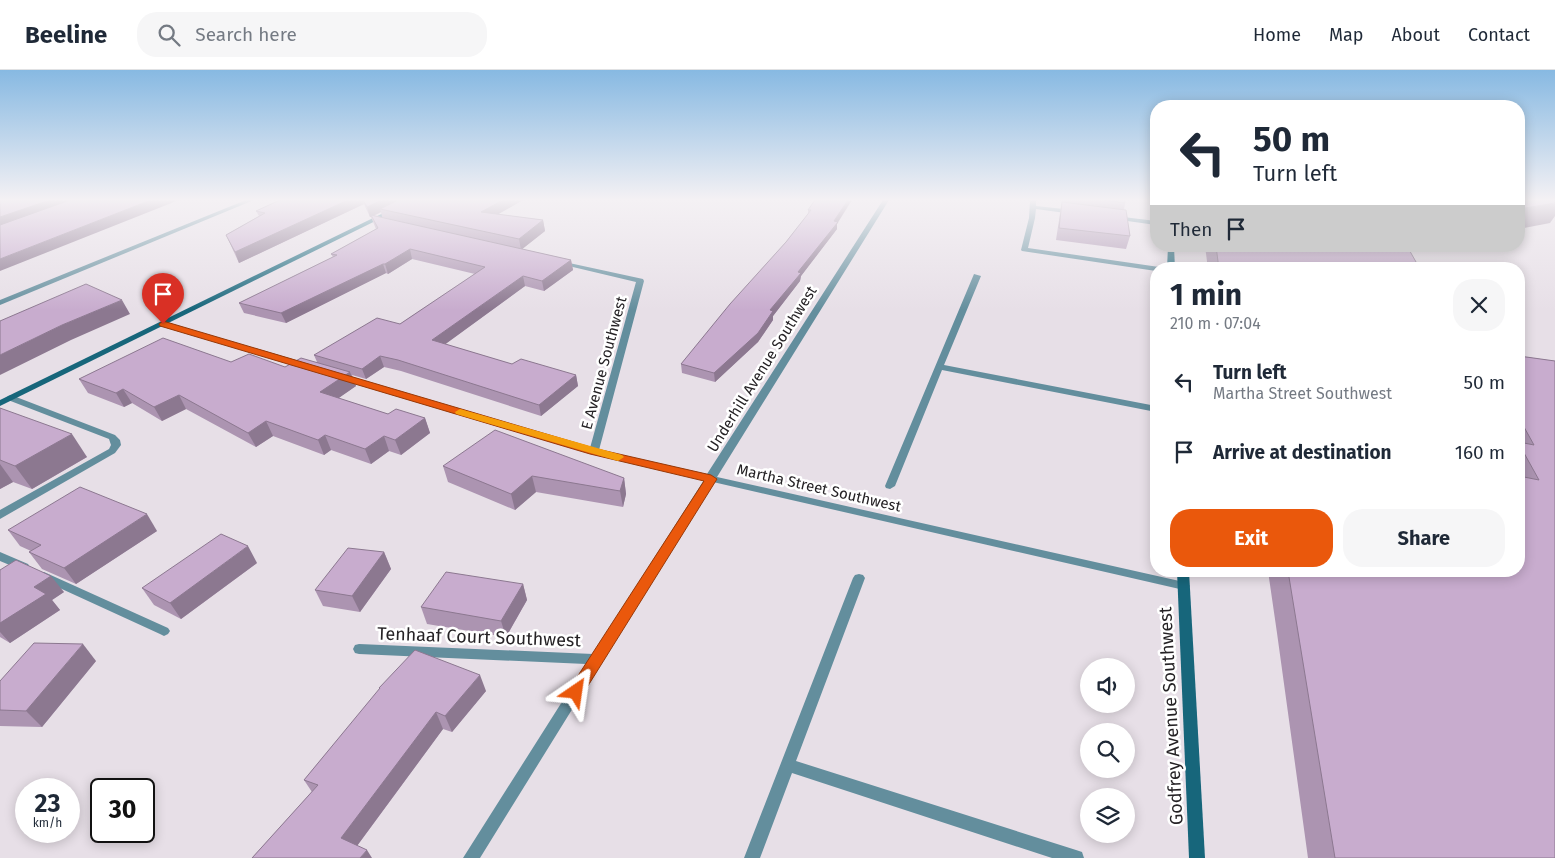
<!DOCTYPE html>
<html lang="en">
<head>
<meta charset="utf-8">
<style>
  :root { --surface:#fff; --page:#f6f6f7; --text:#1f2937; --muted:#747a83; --line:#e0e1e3; --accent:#ea580c }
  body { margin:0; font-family:"Fira Sans",sans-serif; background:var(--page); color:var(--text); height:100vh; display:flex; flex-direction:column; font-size:19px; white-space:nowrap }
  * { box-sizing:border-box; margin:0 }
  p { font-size:16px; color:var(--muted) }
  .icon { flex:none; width:28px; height:28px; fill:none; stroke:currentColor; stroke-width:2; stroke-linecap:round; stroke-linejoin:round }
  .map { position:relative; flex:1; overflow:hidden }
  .drawer { position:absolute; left:1150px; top:192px; width:375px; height:315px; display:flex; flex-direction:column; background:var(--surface); border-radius:20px; box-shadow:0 2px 12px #0003 }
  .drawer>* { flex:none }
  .top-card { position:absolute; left:1150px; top:30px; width:375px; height:152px; border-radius:20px; box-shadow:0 2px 12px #0003; background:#fff; color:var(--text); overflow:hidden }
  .fabs { position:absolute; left:1080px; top:588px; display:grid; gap:10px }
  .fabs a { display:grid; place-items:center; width:55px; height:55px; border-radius:50%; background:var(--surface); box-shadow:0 2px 12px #0003; font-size:25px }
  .speed { position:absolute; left:15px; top:708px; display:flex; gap:10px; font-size:25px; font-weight:700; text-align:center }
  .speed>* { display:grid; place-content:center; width:65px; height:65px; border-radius:50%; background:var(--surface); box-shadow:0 2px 12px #0003; line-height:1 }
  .speed small { font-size:12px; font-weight:400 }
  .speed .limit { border:2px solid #111; border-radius:8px; background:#fff; color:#111 }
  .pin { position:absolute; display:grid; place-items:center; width:42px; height:42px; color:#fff; margin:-51px -21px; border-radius:50% 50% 50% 0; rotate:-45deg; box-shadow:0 0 5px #0007 }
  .pin .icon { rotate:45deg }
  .me { position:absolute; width:55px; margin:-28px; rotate:32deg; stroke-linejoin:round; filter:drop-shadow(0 0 4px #0008) }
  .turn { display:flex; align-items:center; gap:18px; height:105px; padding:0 20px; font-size:22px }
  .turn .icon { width:65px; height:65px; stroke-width:2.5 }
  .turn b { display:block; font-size:35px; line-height:42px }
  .then { display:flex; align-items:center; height:48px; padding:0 20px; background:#0003; gap:10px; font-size:19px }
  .round { display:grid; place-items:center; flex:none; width:52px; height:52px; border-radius:20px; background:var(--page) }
  .overview { display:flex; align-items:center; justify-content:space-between; height:85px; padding:0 20px }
  h1 { font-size:30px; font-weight:700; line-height:38px }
  .button { display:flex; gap:10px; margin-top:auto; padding:10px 20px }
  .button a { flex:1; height:58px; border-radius:20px; background:var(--accent); color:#fff; font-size:20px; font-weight:700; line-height:58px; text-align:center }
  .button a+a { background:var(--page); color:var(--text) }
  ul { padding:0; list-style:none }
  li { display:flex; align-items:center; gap:15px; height:70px; padding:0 20px }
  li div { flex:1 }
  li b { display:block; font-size:19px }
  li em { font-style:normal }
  header { display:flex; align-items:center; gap:30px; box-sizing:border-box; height:70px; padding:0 25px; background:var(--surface); border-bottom:1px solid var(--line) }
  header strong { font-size:24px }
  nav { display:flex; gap:28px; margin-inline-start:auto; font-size:18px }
  .search { width:350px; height:45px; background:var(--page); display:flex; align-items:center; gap:12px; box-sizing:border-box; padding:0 18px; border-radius:20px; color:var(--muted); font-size:19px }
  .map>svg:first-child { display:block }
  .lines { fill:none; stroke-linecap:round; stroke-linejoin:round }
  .service { fill:#638e9d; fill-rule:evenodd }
  .minor { fill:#638e9d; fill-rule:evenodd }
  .secondary { fill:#17667b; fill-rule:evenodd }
  .wall { fill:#ac94b1; fill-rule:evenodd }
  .shaded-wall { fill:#8c7890 }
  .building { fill:#c8acce; stroke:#8c7890 }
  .route { fill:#ea580c; stroke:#983908 }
  .slow { fill:#f59e0b }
  .labels { text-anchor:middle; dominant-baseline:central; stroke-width:5; stroke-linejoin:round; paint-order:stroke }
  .street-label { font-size:15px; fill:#252225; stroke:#fff }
  .near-street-label { font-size:18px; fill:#252225; stroke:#fff }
</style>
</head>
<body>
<header>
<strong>Beeline</strong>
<div class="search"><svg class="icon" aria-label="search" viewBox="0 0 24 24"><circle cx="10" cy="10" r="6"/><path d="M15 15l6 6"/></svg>Search here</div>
<nav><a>Home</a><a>Map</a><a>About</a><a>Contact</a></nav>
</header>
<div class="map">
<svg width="1555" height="788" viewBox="0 0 1555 788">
  <rect width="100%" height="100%" fill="#e7dfe7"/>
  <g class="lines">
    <g class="service">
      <path d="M246,130H254L0,235V230Z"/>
      <path d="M1030,130H1036V136L1073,140L1076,142L1073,144L1036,139L1035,148L1028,178L1159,197L1162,199H1156V201L1022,181L1021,180L1029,148Z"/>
      <path d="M1115,146L1156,151V155L1113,149L1112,148Z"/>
      <path d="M974,204L981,206L944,295L1156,336V342L942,300L895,416L890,419L886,418L885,416Z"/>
      <path d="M11,325L115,365L120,370L121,375L115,383L0,449V440L109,379L111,375L109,369L8,330L6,328L8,326Z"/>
      <path d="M859,504L863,505L865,508L796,691L1076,780L1082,782L1084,788H1052L792,703L760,788H744L853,508L855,505Z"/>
    </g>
    <g class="minor">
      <path d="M883,130H889L717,407L1184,512L1188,513L1190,516L1188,519L1184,520L713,412L480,788H463L586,594L359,584L355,583L353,579L355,575L359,574L593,584L704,410L591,384L339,309L338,307L339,305H345L590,378L636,212L556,193L560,191L643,209L644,211L599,380L707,404Z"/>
      <path d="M160,252H166L309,294L310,296L306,299L303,298L160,256Z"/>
      <path d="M0,482L28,494L30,497L28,500L24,501L0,491Z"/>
      <path d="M44,502L168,558L170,561L168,564L164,566L160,564L40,509L38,506L40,503Z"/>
    </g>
    <g class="secondary">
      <path d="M410,130H418L0,336V330Z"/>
      <path d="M1168,176H1174L1175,199H1167Z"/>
      <path d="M1177,501H1189L1205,788H1189Z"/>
    </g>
  </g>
  <g class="wall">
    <path d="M280,130H523L497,144L543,150L545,161L522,179L571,190L573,200L544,221L525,216L445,274L512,294L576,305L578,316L541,346L401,301L384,297L366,309L352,305L356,316L338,328L388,344L425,348L430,363L401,385L389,381L371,394L331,380L324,385L273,366L256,377L186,339L162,351L132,333L124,337L88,323L79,309L231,292L285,297L317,292L314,285L400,254L475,204L412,189L388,204L386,203L286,253L244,243L239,233L333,187L331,184L376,159L371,147H370L364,134L239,193L226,165L259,146L256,141ZM381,142L382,147L374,146Z"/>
    <path d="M815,130L837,154V159L801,206L800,211L773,246V250L758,272L715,312L682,303L681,294L786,172L808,145V140Z"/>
    <path d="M1062,130H1125V133L1124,140L1130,166L1126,179L1056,170Z"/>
    <path d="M1205,176H1407L1420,199H1208Z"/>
    <path d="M1519,286L1555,291V788H1308L1277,563L1268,501H1519Z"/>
    <path d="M0,338L87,387L32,419L13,412L0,419Z"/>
    <path d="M443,396L624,408L626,424L623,437L536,422L515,440L448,412Z"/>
    <path d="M8,460L157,461L76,514L42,499L29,482L31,481L20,476Z"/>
    <path d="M384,482L391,499L360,542L323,536L315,520Z"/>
    <path d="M257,493L181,549L154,535L142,518Z"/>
    <path d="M0,500L64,522L52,530L60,540L10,573L0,567Z"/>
    <path d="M523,514L527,530L506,567L427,554L421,537Z"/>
    <path d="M96,591L42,657L0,656V611Z"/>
    <path d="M379,618L486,621L452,662L443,659L357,776L252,788L312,722L304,710L380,619Z"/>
  </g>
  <g class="shaded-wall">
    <path d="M50,130H81L0,159V147Z"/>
    <path d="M151,130H179L0,201V189Z"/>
    <path d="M348,130H362L364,134L239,193L235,182Z"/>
    <path d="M382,130H406L380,139L381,142L370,147L367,137Z"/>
    <path d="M503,130H523L483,153L481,142Z"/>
    <path d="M848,130H852L837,154V159L801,206L800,211L773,246V250L758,272L715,312L714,303L770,240L834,151Z"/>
    <path d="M1555,133V146L1550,153L1519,159V139Z"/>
    <path d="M543,150L545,161L521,180L519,169Z"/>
    <path d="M410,179L412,189L388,204L385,194Z"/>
    <path d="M571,190L573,200L544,221L542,211Z"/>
    <path d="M383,194L386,203L286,253L281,243Z"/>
    <path d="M523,206L525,216L436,281L432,270Z"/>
    <path d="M122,230L130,244L71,270L0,305V285L62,255Z"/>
    <path d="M380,286L384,297L366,309L362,299Z"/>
    <path d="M350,302L356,316L326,337L320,322Z"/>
    <path d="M576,305L578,316L541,346L539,335Z"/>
    <path d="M123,319L132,333L124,337L116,323Z"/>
    <path d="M179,325L186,339L162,351L154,337Z"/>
    <path d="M425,348L430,363L401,385L395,370Z"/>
    <path d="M266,351L273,366L256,377L248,363Z"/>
    <path d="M72,364L87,387L32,419L15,396Z"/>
    <path d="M325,365L331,380L324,385L318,370Z"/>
    <path d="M384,366L389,381L371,394L365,379Z"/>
    <path d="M0,394L13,412L0,419Z"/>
    <path d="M532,406L536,422L515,440L511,424Z"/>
    <path d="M624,408L626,424L623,437L620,421Z"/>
    <path d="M147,444L157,461L76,514L64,498Z"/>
    <path d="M248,476L257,493L181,549L170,533Z"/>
    <path d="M384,482L391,499L360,542L352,526Z"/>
    <path d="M51,506L64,522L52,530L60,540L10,573L0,562V553L34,517Z"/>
    <path d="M523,514L527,530L506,567L501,551Z"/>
    <path d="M83,574L96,591L42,657L26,641Z"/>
    <path d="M480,605L486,621L452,662L445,646Z"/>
    <path d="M436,642L443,659L351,784L341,768Z"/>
    <path d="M367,780L372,788H360Z"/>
  </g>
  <g class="building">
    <path d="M0,130H50L0,147Z"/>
    <path d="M70,130H151L0,189V155Z"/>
    <path d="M280,130H348L235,182L226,165L265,143L256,141Z"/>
    <path d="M363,130H382L367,137Z"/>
    <path d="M398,130H503L481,142L543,150L519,169L380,139Z"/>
    <path d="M815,130H848L834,151L838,152L798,202L801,203L770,240L773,241L758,263L714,303L681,294L730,234L786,172L811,140H808Z"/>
    <path d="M1105,130H1125V133Z"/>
    <path d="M1519,130H1555V133L1519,139Z"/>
    <path d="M1062,132L1126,140L1130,166L1059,158Z"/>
    <path d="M371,145L571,190L542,211L523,206L432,270L512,294L521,289L576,305L539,335L398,290L380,286L362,299L314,285L377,248L400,254L485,197L410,179L385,194H383L281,243L239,233L337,185L331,184L378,158Z"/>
    <path d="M1216,176H1407L1420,199H1219Z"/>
    <path d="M86,214L122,230L62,255L0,285V251Z"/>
    <path d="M163,268L231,292L249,284L285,297L301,288L350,302L320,322L388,344L396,339L425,348L395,370L384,366L365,379L325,365L318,370L266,351L248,363L179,325L154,337L123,319L116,323L79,309Z"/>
    <path d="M1519,286L1555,291V788H1335L1288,501H1519V406L1539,410L1519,374V372L1534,375L1519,348Z"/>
    <path d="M0,338L72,364L15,396L0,390Z"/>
    <path d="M495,360L624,408L620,421L532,406L511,424L443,396Z"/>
    <path d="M80,417L147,444L64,498L29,482L41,475L8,460Z"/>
    <path d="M221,464L248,476L170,533L142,518Z"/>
    <path d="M348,478L384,482L352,526L315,520Z"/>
    <path d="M16,490L51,506L34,517L46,524L0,553V500Z"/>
    <path d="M446,502L523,514L501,551L421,537Z"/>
    <path d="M34,573L83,574L26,641L0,640V611Z"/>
    <path d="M415,580L480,605L445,646L436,642L341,768L367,780L360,788H252L318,715L304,710L380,618H379Z"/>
  </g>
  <linearGradient id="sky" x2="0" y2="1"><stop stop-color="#87b9e2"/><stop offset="0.54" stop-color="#f4f1f4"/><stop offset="1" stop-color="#f4f1f4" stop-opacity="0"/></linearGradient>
  <rect width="1555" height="240" fill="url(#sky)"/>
  <path class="route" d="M163,251L597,379L711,405L717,409L581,627L576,628L570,627L568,622L570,618L704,411L590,384L160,256L159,254Z"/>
  <path class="slow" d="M460,339L622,385L624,387L618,391L456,344L455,342Z"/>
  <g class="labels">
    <g class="street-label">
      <text transform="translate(604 293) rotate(-75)">E Avenue Southwest</text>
      <text transform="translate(762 299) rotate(-58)">Underhill Avenue Southwest</text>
      <text transform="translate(819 418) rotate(13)">Martha Street Southwest</text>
    </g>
    <g class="near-street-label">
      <text transform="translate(479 567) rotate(2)">Tenhaaf Court Southwest</text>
      <text transform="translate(1171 646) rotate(-93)">Godfrey Avenue Southwest</text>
    </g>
  </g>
</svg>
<div class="fabs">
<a><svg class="icon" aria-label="sound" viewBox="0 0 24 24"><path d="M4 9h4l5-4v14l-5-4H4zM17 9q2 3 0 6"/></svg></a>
<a><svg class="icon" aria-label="search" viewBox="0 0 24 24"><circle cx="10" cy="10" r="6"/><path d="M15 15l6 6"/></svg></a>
<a><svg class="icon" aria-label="layers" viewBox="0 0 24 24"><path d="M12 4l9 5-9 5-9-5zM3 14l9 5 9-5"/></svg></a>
</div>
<div class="speed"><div>23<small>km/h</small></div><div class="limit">30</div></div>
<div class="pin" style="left:163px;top:254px;background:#d93025"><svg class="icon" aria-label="arrive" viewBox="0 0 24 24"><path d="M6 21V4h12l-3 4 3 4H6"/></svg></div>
<svg class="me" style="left:576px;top:622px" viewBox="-20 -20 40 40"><path d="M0-17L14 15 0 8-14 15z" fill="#ea580c" stroke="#fff" stroke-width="4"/></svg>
<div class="top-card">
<div class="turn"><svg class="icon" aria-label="left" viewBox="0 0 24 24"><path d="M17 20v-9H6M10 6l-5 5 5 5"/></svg><div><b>50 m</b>Turn left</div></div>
<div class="then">Then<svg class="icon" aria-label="arrive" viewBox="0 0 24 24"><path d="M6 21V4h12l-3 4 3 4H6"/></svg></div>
</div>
<section class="drawer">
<div class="overview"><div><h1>1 min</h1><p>210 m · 07:04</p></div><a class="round"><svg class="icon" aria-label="close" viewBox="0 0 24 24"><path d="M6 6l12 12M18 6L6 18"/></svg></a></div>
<ul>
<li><svg class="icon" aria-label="left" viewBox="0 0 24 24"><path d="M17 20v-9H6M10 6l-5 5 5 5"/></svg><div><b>Turn left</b><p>Martha Street Southwest</p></div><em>50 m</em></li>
<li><svg class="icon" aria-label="arrive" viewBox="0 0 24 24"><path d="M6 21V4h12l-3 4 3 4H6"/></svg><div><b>Arrive at destination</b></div><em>160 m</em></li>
</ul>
<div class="button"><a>Exit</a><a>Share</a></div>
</section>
</div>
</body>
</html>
